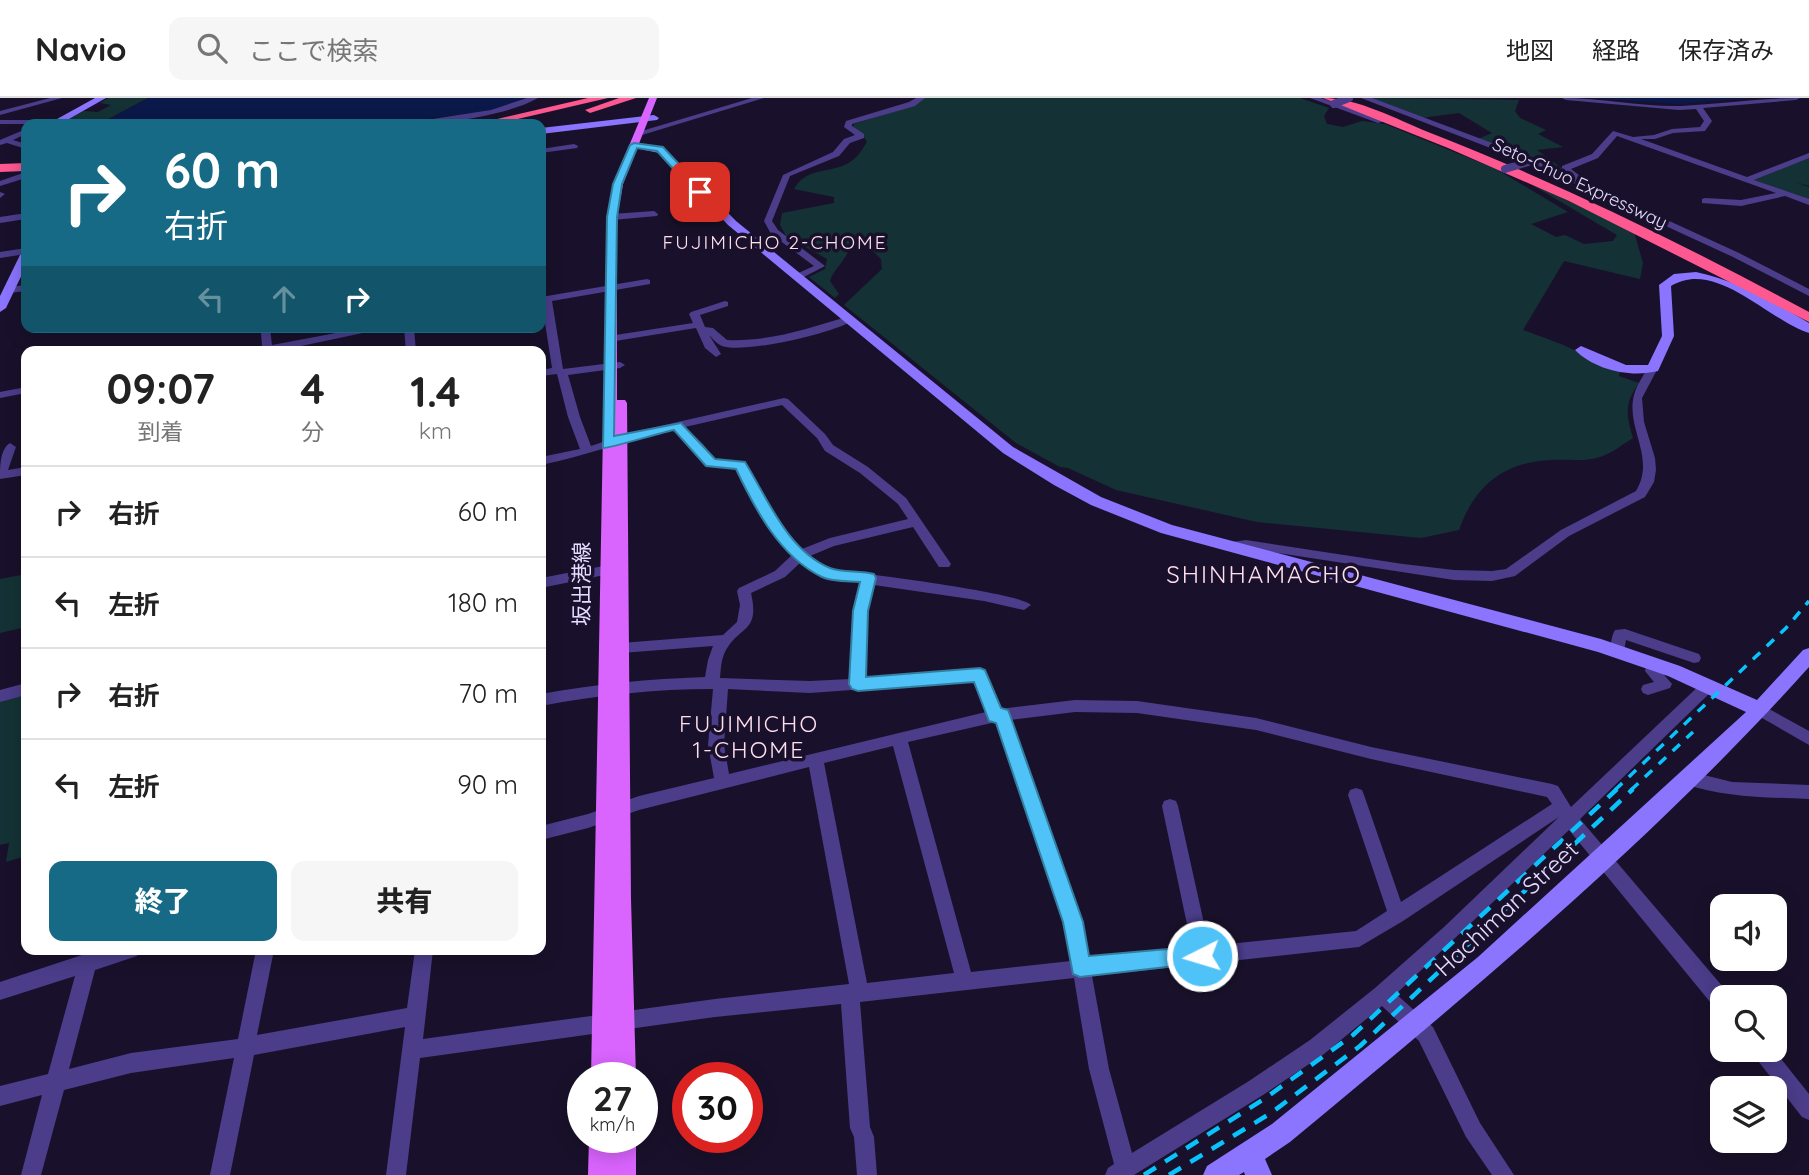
<!DOCTYPE html>
<html lang="ja">
<head>
<meta charset="utf-8">
<style>
  :root { --surface:#fff; --page:#f6f6f6; --text:#222; --muted:#767676; --line:#e0e0e0; --accent:#176a85 }
  body { margin:0; font-family:Quicksand,"Noto Sans JP",sans-serif; background:var(--page); color:var(--text); height:100vh; display:flex; flex-direction:column; font-size:26px; white-space:nowrap }
  * { box-sizing:border-box; margin:0 }
  p { font-size:23px; color:var(--muted) }
  .icon { flex:none; width:38px; height:38px; fill:none; stroke:currentColor; stroke-width:2; stroke-linecap:round; stroke-linejoin:round }
  .map { position:relative; flex:1; overflow:hidden }
  .panel { position:absolute; left:21px; top:248px; width:525px; height:609px; display:flex; flex-direction:column; background:var(--surface); border-radius:14px; box-shadow:0 4px 18px #0003 }
  .panel>* { flex:none }
  .banner { position:absolute; left:21px; top:21px; width:525px; height:214px; border-radius:14px; box-shadow:0 4px 18px #0003; background:#176a85; color:#fff; overflow:hidden }
  .controls { position:absolute; left:1710px; top:796px; display:grid; gap:14px }
  .controls a { display:grid; place-items:center; width:77px; height:77px; border-radius:14px; background:var(--surface); box-shadow:0 4px 18px #0003; font-size:35px }
  .speed { position:absolute; left:567px; top:964px; display:flex; gap:14px; font-size:35px; font-weight:700; text-align:center }
  .speed>* { display:grid; place-content:center; width:91px; height:91px; border-radius:50%; background:var(--surface); box-shadow:0 4px 18px #0003; line-height:1 }
  .speed small { font-size:18px; font-weight:400 }
  .speed .limit { border:10px solid #d22; background:#fff; color:#111 }
  .pin { position:absolute; display:grid; place-items:center; width:60px; height:60px; color:#fff; margin:-30px; border-radius:14px; box-shadow:0 4px 10px #0006 }
  .me { position:absolute; width:77px; margin:-38px; rotate:265deg; stroke-linejoin:round; filter:drop-shadow(0 0 5px #0008) }
  .turn { display:flex; align-items:center; gap:24px; height:147px; padding:0 28px; font-size:32px }
  .turn .icon { width:91px; height:91px; stroke-width:2.5 }
  .turn b { display:block; font-size:49px; line-height:60px }
  .lanes { display:flex; align-items:center; height:66px; padding:0 28px; background:#0003; justify-content:center; gap:35px; direction:ltr }
  .lanes .off { opacity:.35 }
  .eta { display:flex; justify-content:space-evenly; align-items:center; height:119px; text-align:center }
  .eta b { font-size:42px; font-weight:800; line-height:49px }
  .button { display:flex; gap:14px; margin-top:auto; padding:14px 28px }
  .button a { flex:1; height:80px; border-radius:14px; background:var(--accent); color:#fff; font-size:28px; font-weight:800; line-height:80px; text-align:center }
  .button a+a { background:var(--page); color:var(--text) }
  ul { padding:0; list-style:none }
  li { display:flex; align-items:center; gap:21px; height:91px; padding:0 28px; border-top:2px solid var(--line) }
  li div { flex:1 }
  li b { display:block; font-size:26px }
  li em { font-style:normal }
  header { display:flex; align-items:center; gap:42px; box-sizing:border-box; height:98px; padding:0 35px; background:var(--surface); border-bottom:2px solid var(--line) }
  header strong { font-size:33px }
  nav { display:flex; gap:38px; margin-inline-start:auto; font-size:24px }
  .search { width:490px; height:63px; background:var(--page); display:flex; align-items:center; gap:18px; box-sizing:border-box; padding:0 24px; border-radius:14px; color:var(--muted); font-size:26px }
  .map>svg:first-child { display:block }
  .green { fill:#143235 }
  .water { fill:#0b194a }
  .lines { fill:none; stroke-linecap:round; stroke-linejoin:round }
  .street { fill:#4b3d8a; fill-rule:evenodd }
  .secondary { fill:#8b74fe; fill-rule:evenodd }
  .primary { fill:#da64fe; fill-rule:evenodd }
  .highway { fill:#fe5890; fill-rule:evenodd }
  .rail-far1 { stroke:#09c3fd; stroke-width:3.5; stroke-dasharray:10 9; stroke-linecap:butt }
  .rail { stroke:#09c3fd; stroke-width:4.5; stroke-dasharray:14 11; stroke-linecap:butt }
  .street-bridge { stroke:#4b3d8a; stroke-width:8 }
  .route { fill:#4fc3f7; stroke:#337fa1; stroke-width:2 }
  .labels { text-anchor:middle; dominant-baseline:central; stroke-width:7; stroke-linejoin:round; paint-order:stroke }
  .far-street-label { font-size:18px; fill:#e5dcff; stroke:#19112b }
  .far-neighbourhood-label { font-size:19px; letter-spacing:2px; fill:#ffdeee; stroke:#19112b }
  .street-label { font-size:21px; fill:#e5dcff; stroke:#19112b }
  .neighbourhood-label { font-size:23px; letter-spacing:2px; fill:#ffdeee; stroke:#19112b }
  .quarter-label { font-size:24px; letter-spacing:2px; fill:#ffdeee; stroke:#19112b }
  .near-street-label { font-size:24px; fill:#e5dcff; stroke:#19112b }
</style>
</head>
<body>
<header>
<strong>Navio</strong>
<div class="search"><svg class="icon" aria-label="search" viewBox="0 0 24 24"><circle cx="10" cy="10" r="6"/><path d="M15 15l6 6"/></svg>ここで検索</div>
<nav><a>地図</a><a>経路</a><a>保存済み</a></nav>
</header>
<div class="map">
<svg width="1809" height="1077" viewBox="0 0 1809 1077">
  <rect width="100%" height="100%" fill="#19112b"/>
  <g class="green">
    <path d="M108,0H148L99,26H58L84,13L98,14L111,7L100,5Z"/>
    <path d="M924,0H1300L1329,10L1324,18L1327,26L1343,29L1362,23L1385,26L1496,71L1568,114L1531,126L1556,139L1565,137L1584,146L1613,143L1617,137L1522,81L1634,134L1643,165L1640,181L1564,163L1523,232L1561,246L1620,273L1619,278L1639,285C1624,306 1626,316 1633,340C1623,346 1611,356 1600,359C1585,364 1567,361 1551,362C1504,364 1475,387 1459,432L1421,440L1257,424L1116,392L1068,370L1060,369L1016,345L844,207L882,171L881,161L868,148H850C846,164 833,171 830,183L839,196L835,200L809,179L825,171L827,161L786,138L780,127L782,115L834,105V99L794,91C807,67 834,77 853,62C859,58 863,50 867,44L863,37L853,30L854,26L915,7Z"/>
    <path d="M1369,0L1519,2L1515,13L1520,20L1546,32L1538,36L1563,49L1537,52L1583,86L1478,41L1492,35L1459,15L1421,20Z"/>
    <path d="M1809,59V88L1795,84L1809,89V103L1754,82Z"/>
    <path d="M26,476V529L0,535V481Z"/>
    <path d="M26,593V758L6,764L9,745L0,747V600Z"/>
  </g>
  <g class="water">
    <path d="M149,0H527L493,12L388,26H100Z"/>
    <path d="M1587,0H1752L1677,6Z"/>
  </g>
  <g class="lines">
    <g class="street">
      <path d="M50,0H62L0,17V13Z"/>
      <path d="M527,0H538C507,18 436,28 400,26L491,12Z"/>
      <path d="M752,0H764L642,37L635,35Z"/>
      <path d="M916,0H925L915,8L852,26V28L864,36V40L850,45L839,58L790,78L772,123L778,132L825,168L800,181H794V177L814,168L771,136L764,123L783,77L833,54L844,41L855,37L844,29L846,23L909,4Z"/>
      <path d="M1310,0H1321L1385,23L1378,25Z"/>
      <path d="M1361,0H1372L1535,61L1568,76L1562,72V68L1592,56L1613,33L1633,39L1654,37L1672,31L1700,29L1704,23L1696,11L1679,12L1566,2L1562,0C1602,0 1642,9 1681,8C1721,6 1760,0 1800,0L1796,2L1703,10L1712,23L1705,33L1673,35L1655,41H1641L1747,79L1809,55V60L1754,82L1809,101V107L1785,98L1741,108L1702,105V101L1705,100L1741,102L1776,95L1617,38L1598,60L1571,71L1580,78V82L1739,155L1809,191V198L1733,159L1529,65Z"/>
      <path d="M0,22H47L51,24L47,26H0Z"/>
      <path d="M533,23H536L538,26H530Z"/>
      <path d="M26,31V36L13,42L26,46V51L7,45L0,47V42Z"/>
      <path d="M574,46L578,48L577,50L541,55V51Z"/>
      <path d="M23,75H26V80L0,88V83Z"/>
      <path d="M0,94L5,96L0,100Z"/>
      <path d="M654,113L658,116L657,118L612,122L608,119L612,116Z"/>
      <path d="M26,115V121L0,125V119Z"/>
      <path d="M26,150V156L0,160V154Z"/>
      <path d="M647,181L650,182V186L552,203L563,271L620,264L625,267L620,270L568,277L580,319L591,348L629,335L784,300L788,301L825,336L833,347L868,369L906,400L951,466L949,469H939L913,429L834,448L810,458L830,471C858,475 1019,494 1031,507L1024,512L984,503L874,487L867,513L865,579L980,571L985,573L987,577L1000,611L1075,602L1137,603L1256,620L1371,649L1552,686L1558,688L1571,709L1704,583H1714L1716,587L1714,591L1580,721L1729,896L1730,900H1722V912L1715,910L1569,732L1396,896L1433,929L1480,1025L1514,1077H1492L1466,1039L1419,943L1382,908L1324,956L1263,997L1134,1077H1105L1108,1070L1114,1066L1089,971L1074,880L860,904L870,1029L874,1039L877,1077H857L854,1039L850,1030L841,906L715,919L420,960L406,1077H386L405,929L254,957L230,1077H210L234,960L131,975L64,992L41,1077H21L42,997L0,1008V988L48,976L75,878L0,902V884L88,855L102,852H140L137,858L95,872L69,971L131,955L238,941L256,852H274L257,937L407,910L415,852H433L423,941L715,901L849,886L809,669L639,712L588,730L541,742V728L588,716L639,698L714,680L708,647L713,591C655,591 598,597 541,608V596C595,586 650,581 705,579L708,562L713,548L621,555L616,554L614,550L616,546L621,545L723,537L737,524L740,507L737,493L739,490L775,473L792,457L760,417L737,370L707,368L695,352L674,331C629,341 586,358 541,367V359L580,351L568,319L557,276L541,278V272L552,270L541,199ZM782,307L817,340L825,353L860,375L898,406L908,421L830,440L802,451L769,412L745,364L715,362L703,346L685,329ZM801,464L822,478L861,485L853,513L850,581L810,583L720,580C721,570 721,561 726,552C740,527 760,535 751,495L785,479ZM975,583L986,614L729,676L724,647L728,591L810,595ZM1075,614L1137,615L1256,632L1371,661L1547,699L1552,706L1401,804L1364,697L1362,692L1356,690L1350,692L1348,697L1387,813L1356,833L1209,848L1178,708L1176,703L1170,701L1164,703L1162,708L1192,850L1089,861L1082,824L1010,622ZM996,624L1064,824L1071,863L971,874L908,644ZM893,648L954,875L867,885L824,665ZM1559,719L1444,829L1375,890L1310,942L1249,983L1132,1055L1109,971L1092,878L1359,849L1403,823Z"/>
      <path d="M26,187V193L9,195L4,192L9,189Z"/>
      <path d="M725,203L728,204V208L700,217L705,229L713,230L727,242C770,244 809,230 850,218L855,221C837,235 743,256 722,248C717,246 713,241 709,237L721,256L716,259L705,250L696,230L609,244L604,241L609,238L693,225L689,216L691,214Z"/>
      <path d="M241,229L270,230L272,247L368,229H391L273,254H244L262,248L261,235L246,234Z"/>
      <path d="M404,229H414L416,254H406Z"/>
      <path d="M1653,267L1658,270L1642,300L1644,324L1655,360L1656,372L1654,384L1645,399L1569,438L1515,478L1492,483L1454,482L1246,450L1230,452L1224,448L1225,445L1246,442L1403,466L1454,472L1492,473L1506,471L1561,432L1636,393C1659,355 1616,323 1640,283C1644,277 1646,270 1653,267Z"/>
      <path d="M26,289V295L0,300V294Z"/>
      <path d="M10,345L16,349L8,372L26,369V377L0,381C0,369 0,351 10,345Z"/>
      <path d="M619,465L624,467L626,470L624,473L541,490V480Z"/>
      <path d="M1625,531L1699,556L1701,560L1699,564L1694,565L1626,542L1623,558H1613C1609,551 1611,539 1615,532Z"/>
      <path d="M1653,561L1658,562L1659,571L1672,586L1670,590L1648,597L1643,595L1641,591L1643,587L1654,584L1645,573L1648,562Z"/>
      <path d="M26,585V597L0,604V592Z"/>
      <path d="M1760,606L1809,633V647L1755,616L1753,612L1755,608Z"/>
      <path d="M1688,673L1732,684L1809,687V701C1765,699 1724,700 1682,685L1680,680L1682,675Z"/>
      <path d="M1752,952H1774L1809,996V1022L1802,1019L1755,959Z"/>
    </g>
    <g class="secondary">
      <path d="M95,0H106L60,26H48Z"/>
      <path d="M654,17L659,20L657,22L541,36V30Z"/>
      <path d="M634,44L665,51L736,123L1013,349L1101,399L1172,427L1601,541L1680,568L1757,602L1803,552L1809,550V569C1653,743 1470,895 1290,1044L1265,1061L1272,1077H1245L1244,1074L1239,1077H1203L1207,1068L1272,1026L1478,859L1746,614L1668,578L1598,554L1161,435L1091,407L1054,387L1003,355L728,127L659,55L631,49V45Z"/>
      <path d="M26,154V168L6,210L0,214V198L20,157Z"/>
      <path d="M1696,174C1738,183 1773,203 1809,225V235C1769,223 1716,160 1671,188L1674,238L1658,273C1630,280 1595,272 1575,252L1581,248L1626,267H1648L1662,238L1659,187L1674,176Z"/>
    </g>
    <g class="primary">
      <path d="M649,0H657L623,86L617,119V302H625L627,305L631,801L636,980H591L607,119L613,86Z"/>
      <path d="M589,1040H636V1077H588Z"/>
    </g>
    <g class="highway">
      <path d="M588,0H608L496,26H476Z"/>
      <path d="M619,0H636L590,15L585,12Z"/>
      <path d="M1323,0C1358,0 1396,21 1428,34C1559,85 1685,147 1809,214V224L1569,103L1448,50Z"/>
      <path d="M26,65V73L0,74V66Z"/>
    </g>
    <g class="rail-far1">
      <path d="M1615,692L1786,530L1809,503"/>
      <path d="M1631,692L1693,634"/>
    </g>
    <g class="rail">
      <path d="M1144,1077L1264,1001L1353,937L1617,691"/>
      <path d="M1169,1077L1271,1015L1360,948L1633,691"/>
    </g>
    <g class="street-bridge">
      <path d="M1334,6L1349,0"/>
      <path d="M1505,71L1528,64"/>
    </g>
  </g>
  <path class="route" d="M634,45L663,49L705,94L697,97L657,53L637,50L622,86L617,119L614,338L681,325L715,361L745,364C768,401 787,452 830,470C843,475 860,472 874,476L876,480L868,513L866,579L980,570L985,572L1001,610L1008,612L1010,617L1083,824L1089,858L1202,848L1210,851L1213,858L1210,864L1080,879L1073,876L1063,824L996,625L989,623L974,584L858,593L852,591L849,586L853,513L860,484C849,483 833,484 822,479C780,459 755,411 736,371L706,368L674,332C663,334 607,351 603,350L607,119L613,86L630,47Z"/>
  <g class="labels">
    <g class="far-street-label">
      <text transform="translate(1580 85) rotate(25)">Seto-Chuo Expressway</text>
    </g>
    <g class="far-neighbourhood-label">
      <text x="775" y="144">FUJIMICHO 2-CHOME</text>
    </g>
    <g class="street-label">
      <text transform="translate(581 486) rotate(-90)">坂出港線</text>
    </g>
    <g class="neighbourhood-label">
      <text x="749" y="625">FUJIMICHO<tspan x="749" dy="26">1-CHOME</tspan></text>
    </g>
    <g class="quarter-label">
      <text x="1264" y="476">SHINHAMACHO</text>
    </g>
    <g class="near-street-label">
      <text transform="translate(1506 810) rotate(-43)">Hachiman Street</text>
    </g>
  </g>
</svg>
<div class="controls">
<a><svg class="icon" aria-label="sound" viewBox="0 0 24 24"><path d="M4 9h4l5-4v14l-5-4H4zM17 9q2 3 0 6"/></svg></a>
<a><svg class="icon" aria-label="search" viewBox="0 0 24 24"><circle cx="10" cy="10" r="6"/><path d="M15 15l6 6"/></svg></a>
<a><svg class="icon" aria-label="layers" viewBox="0 0 24 24"><path d="M12 4l9 5-9 5-9-5zM3 14l9 5 9-5"/></svg></a>
</div>
<div class="speed"><div>27<small>km/h</small></div><div class="limit">30</div></div>
<div class="pin" style="left:700px;top:94px;background:#d93025"><svg class="icon" aria-label="arrive" viewBox="0 0 24 24"><path d="M6 21V4h12l-3 4 3 4H6"/></svg></div>
<svg class="me" style="left:1202px;top:858px" viewBox="-20 -20 40 40"><circle r="17" fill="#4fc3f7" stroke="#fff" stroke-width="3"/><path d="M0-11L8 9 0 5-8 9z" fill="#fff"/></svg>
<div class="banner">
<div class="turn"><svg class="icon" aria-label="right" viewBox="0 0 24 24"><path d="M7 20v-9h11M14 6l5 5-5 5"/></svg><div><b>60 m</b>右折</div></div>
<div class="lanes"><svg class="icon off" aria-label="left" viewBox="0 0 24 24"><path d="M17 20v-9H6M10 6l-5 5 5 5"/></svg><svg class="icon off" aria-label="ahead" viewBox="0 0 24 24"><path d="M12 20V5M6 11l6-6 6 6"/></svg><svg class="icon" aria-label="right" viewBox="0 0 24 24"><path d="M7 20v-9h11M14 6l5 5-5 5"/></svg></div>
</div>
<section class="panel">
<div class="eta">
<div><b>09:07</b><p>到着</p></div>
<div><b>4</b><p>分</p></div>
<div><b>1.4</b><p>km</p></div>
</div>
<ul>
<li><svg class="icon" aria-label="right" viewBox="0 0 24 24"><path d="M7 20v-9h11M14 6l5 5-5 5"/></svg><div><b>右折</b></div><em>60 m</em></li>
<li><svg class="icon" aria-label="left" viewBox="0 0 24 24"><path d="M17 20v-9H6M10 6l-5 5 5 5"/></svg><div><b>左折</b></div><em>180 m</em></li>
<li><svg class="icon" aria-label="right" viewBox="0 0 24 24"><path d="M7 20v-9h11M14 6l5 5-5 5"/></svg><div><b>右折</b></div><em>70 m</em></li>
<li><svg class="icon" aria-label="left" viewBox="0 0 24 24"><path d="M17 20v-9H6M10 6l-5 5 5 5"/></svg><div><b>左折</b></div><em>90 m</em></li>
</ul>
<div class="button"><a>終了</a><a>共有</a></div>
</section>
</div>
</body>
</html>
